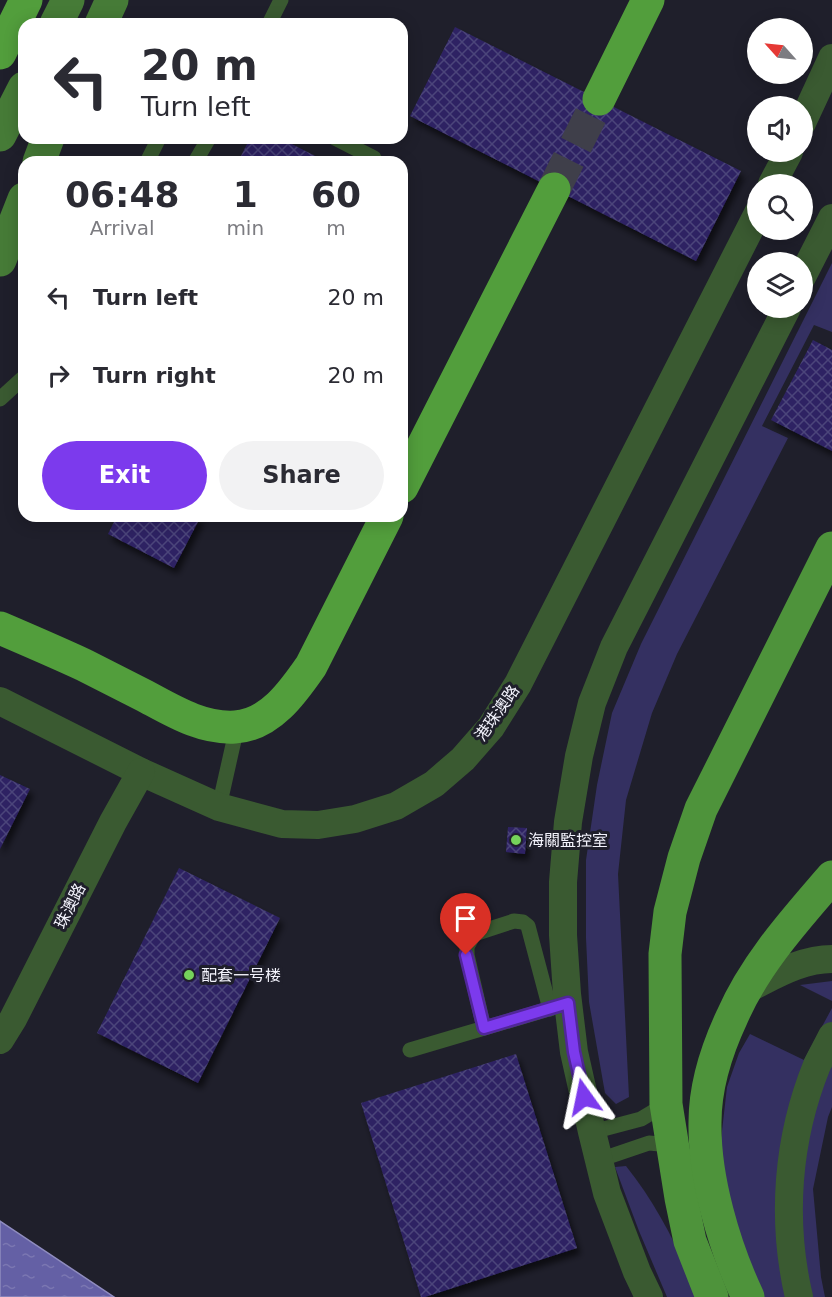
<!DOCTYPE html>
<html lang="en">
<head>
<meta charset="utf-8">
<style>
  :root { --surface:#fff; --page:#f2f2f3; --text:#2b2b33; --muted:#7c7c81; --accent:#7c3aed }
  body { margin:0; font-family:"DejaVu Sans","Noto Sans SC",sans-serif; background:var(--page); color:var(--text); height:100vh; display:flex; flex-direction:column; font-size:22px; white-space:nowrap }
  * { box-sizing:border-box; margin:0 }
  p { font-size:20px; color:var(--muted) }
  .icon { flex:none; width:33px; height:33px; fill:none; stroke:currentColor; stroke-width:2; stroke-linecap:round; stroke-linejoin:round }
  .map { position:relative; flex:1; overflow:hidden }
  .panel { position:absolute; left:18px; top:156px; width:390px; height:366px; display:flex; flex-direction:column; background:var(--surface); border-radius:18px; box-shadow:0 3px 15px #0003 }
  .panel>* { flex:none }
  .hud { position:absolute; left:18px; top:18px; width:390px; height:126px; border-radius:18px; box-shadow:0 3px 15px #0003; background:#fff; color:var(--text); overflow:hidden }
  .needle { width:39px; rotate:297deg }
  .fabs { position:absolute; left:747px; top:18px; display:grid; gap:12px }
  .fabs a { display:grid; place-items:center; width:66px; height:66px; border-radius:50%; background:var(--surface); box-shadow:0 3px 15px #0003; font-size:30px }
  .pin { position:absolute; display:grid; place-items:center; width:51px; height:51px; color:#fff; margin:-62px -26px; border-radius:50% 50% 50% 0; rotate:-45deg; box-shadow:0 0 6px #0007 }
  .pin .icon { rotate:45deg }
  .me { position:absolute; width:66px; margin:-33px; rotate:348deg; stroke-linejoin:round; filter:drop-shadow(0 0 4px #0008) }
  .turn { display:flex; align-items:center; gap:21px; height:126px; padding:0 24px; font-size:27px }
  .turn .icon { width:78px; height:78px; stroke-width:2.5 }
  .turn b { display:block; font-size:42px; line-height:51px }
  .eta { display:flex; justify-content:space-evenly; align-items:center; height:102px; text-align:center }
  .eta b { font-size:36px; font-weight:800; line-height:42px }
  .cta { display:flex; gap:12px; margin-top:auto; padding:12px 24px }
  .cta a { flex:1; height:69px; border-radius:36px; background:var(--accent); color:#fff; font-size:24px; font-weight:800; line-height:69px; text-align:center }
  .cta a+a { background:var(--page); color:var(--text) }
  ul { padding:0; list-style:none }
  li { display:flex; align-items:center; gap:18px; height:78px; padding:0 24px }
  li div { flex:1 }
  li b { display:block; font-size:22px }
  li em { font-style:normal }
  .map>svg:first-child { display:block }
  .grass { fill:#343061 }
  .water { fill:url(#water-ripples); stroke:#8f8cbf; stroke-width:1.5 }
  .building { fill:url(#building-cross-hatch); filter:url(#shadow) }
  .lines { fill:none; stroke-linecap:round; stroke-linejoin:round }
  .trunk-tunnel { stroke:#3f3f4a; stroke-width:33; stroke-dasharray:33 16; stroke-linecap:butt }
  .service { stroke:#3a5a31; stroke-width:15 }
  .minor { stroke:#3a5a31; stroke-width:28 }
  .secondary { stroke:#467b37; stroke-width:33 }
  .primary { stroke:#4e933b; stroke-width:33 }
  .trunk { stroke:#529e3c; stroke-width:33 }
  .route-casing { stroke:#51269a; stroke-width:15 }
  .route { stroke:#7c3aed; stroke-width:10 }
  .poi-dot { fill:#75d25b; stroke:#1f1f2b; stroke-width:2 }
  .labels { text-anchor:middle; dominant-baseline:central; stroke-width:6; stroke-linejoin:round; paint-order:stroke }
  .street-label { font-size:16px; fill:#f3f3fc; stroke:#1f1f2b }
  .poi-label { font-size:16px; fill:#f3f3fc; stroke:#1f1f2b; text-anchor:start }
</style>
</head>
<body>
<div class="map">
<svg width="832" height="1297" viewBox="0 0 832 1297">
  <defs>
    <pattern id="water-ripples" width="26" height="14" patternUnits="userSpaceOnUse" patternTransform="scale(1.5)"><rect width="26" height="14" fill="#6460a5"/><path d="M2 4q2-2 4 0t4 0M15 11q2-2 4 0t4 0" fill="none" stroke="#7b77b2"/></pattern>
    <pattern id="building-cross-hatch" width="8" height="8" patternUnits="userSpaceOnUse" patternTransform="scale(1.5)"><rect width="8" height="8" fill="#2d2463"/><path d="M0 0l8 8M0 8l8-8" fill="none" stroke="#4c447a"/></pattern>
    <filter id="shadow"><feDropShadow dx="3.5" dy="6" stdDeviation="3" flood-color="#0009"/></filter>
  </defs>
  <rect width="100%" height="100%" fill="#1f1f2b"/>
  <g class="grass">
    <path d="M832,263V332L814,325L762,426L788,438L677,654L652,713L626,800L618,874L629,1097L616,1104L605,1093L589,1002L586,938V860L597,785L612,713L641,644Z"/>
    <path d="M832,981V1001L800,985Z"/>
    <path d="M832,1008V1107L828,1117L813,1189L821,1277L825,1297H760L718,1166L727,1087L739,1053L750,1034L804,1060Z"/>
    <path d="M626,1166C658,1206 679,1250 699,1297H667L639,1231L615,1167Z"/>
  </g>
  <path class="water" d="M0,1221L114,1297H0Z"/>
  <g class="building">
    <path d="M455,27L741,171L696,261L410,116Z"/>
    <path d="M250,138H280L327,162H238Z"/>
    <path d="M813,340L832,350V451L771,420Z"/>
    <path d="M117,516H201L174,568L108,534Z"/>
    <path d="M0,775L30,789L0,849Z"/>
    <path d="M508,827L527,828L525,854L506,852Z"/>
    <path d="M179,868L280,918L198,1083L97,1033Z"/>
    <path d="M516,1054L577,1248L425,1297H421L361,1103Z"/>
  </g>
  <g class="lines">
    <path class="trunk-tunnel" d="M554,189L599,99"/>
    <g class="service">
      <path d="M269,24L281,0"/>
      <path d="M335,138L374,158"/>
      <path d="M147,162L159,138"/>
      <path d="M195,162L209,138"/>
      <path d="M0,399L24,377"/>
      <path d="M219,807L237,727"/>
      <path d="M484,1028L467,955V947L474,934L514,921L523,922L528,926L550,1009"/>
      <path d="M410,1050L559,1006"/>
      <path d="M592,1132L641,1119L666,1104"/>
      <path d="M599,1160L649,1143L660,1144L671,1150L672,1153"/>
    </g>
    <g class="minor">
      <path d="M802,123L832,58"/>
      <path d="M772,184L789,152"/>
      <path d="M802,277L832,218"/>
      <path d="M0,701L141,772L219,807L282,824L318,825L355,819L396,806L434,784L463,759L491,727L518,684L758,213"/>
      <path d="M747,989C774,976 801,959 832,959"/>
      <path d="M0,1040L13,1019L113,822L141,772"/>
      <path d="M649,1297L637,1272L607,1193L592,1132L574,1052L567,994L563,935V882L568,822L579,756L592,703L614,647L787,308"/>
      <path d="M799,1297C781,1220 787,1139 817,1065C822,1055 827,1046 832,1036"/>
    </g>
    <g class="secondary">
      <path d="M56,24L68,0"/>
      <path d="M101,24L112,0"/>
      <path d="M0,135L24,88"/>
      <path d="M39,162L48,138"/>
      <path d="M0,260L24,199"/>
    </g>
    <g class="primary">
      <path d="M712,1297L690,1241L681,1198L666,1104L665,954L670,912L684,858L701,809L832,548"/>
      <path d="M748,1297C724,1246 704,1178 705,1122C705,1087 717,1049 732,1017C755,964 795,920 832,877"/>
    </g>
    <g class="trunk">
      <path d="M0,53L26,0"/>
      <path d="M599,99L648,0"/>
      <path d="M402,487L554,189"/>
      <path d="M0,628C28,640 56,652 84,665C104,675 125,686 145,696C173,711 202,729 235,727C270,725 293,692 311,666L387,516"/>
    </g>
  </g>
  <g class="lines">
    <defs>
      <path id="route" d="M466,955L484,1028L568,1003L574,1052L584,1097"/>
    </defs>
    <use href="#route" class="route-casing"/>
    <use href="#route" class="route"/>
  </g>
  <g class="poi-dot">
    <circle cx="516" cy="840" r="6"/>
    <circle cx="189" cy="975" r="6"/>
  </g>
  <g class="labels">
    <g class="street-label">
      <text transform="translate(497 713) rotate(-55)">港珠澳路</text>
      <text transform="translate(70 906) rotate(-63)">珠澳路</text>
    </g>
    <g class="poi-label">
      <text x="528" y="840">海關監控室</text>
      <text x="201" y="975">配套一号楼</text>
    </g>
  </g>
</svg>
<div class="fabs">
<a><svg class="needle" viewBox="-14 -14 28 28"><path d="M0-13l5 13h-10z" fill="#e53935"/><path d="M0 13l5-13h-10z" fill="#7c7c81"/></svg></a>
<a><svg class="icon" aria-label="sound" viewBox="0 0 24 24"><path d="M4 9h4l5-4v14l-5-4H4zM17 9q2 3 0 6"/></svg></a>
<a><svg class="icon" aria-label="search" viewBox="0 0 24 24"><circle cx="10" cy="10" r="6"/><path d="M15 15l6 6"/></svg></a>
<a><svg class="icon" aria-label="layers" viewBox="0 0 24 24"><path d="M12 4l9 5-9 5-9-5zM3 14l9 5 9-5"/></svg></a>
</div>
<div class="pin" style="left:466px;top:955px;background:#d93025"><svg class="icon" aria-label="arrive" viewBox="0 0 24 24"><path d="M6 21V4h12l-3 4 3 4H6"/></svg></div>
<svg class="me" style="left:584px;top:1097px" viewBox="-20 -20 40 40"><path d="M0-17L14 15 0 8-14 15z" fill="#7c3aed" stroke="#fff" stroke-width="4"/></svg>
<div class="hud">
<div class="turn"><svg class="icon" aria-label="left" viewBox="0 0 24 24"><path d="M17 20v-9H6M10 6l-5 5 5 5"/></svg><div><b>20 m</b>Turn left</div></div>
</div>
<section class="panel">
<div class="eta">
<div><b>06:48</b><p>Arrival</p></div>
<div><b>1</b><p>min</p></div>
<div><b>60</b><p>m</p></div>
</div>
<ul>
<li><svg class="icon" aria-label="left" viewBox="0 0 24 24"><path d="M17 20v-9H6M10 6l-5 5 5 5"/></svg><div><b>Turn left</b></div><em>20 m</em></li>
<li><svg class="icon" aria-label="right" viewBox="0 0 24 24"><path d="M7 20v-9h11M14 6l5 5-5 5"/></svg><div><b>Turn right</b></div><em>20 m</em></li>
</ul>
<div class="cta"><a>Exit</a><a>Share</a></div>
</section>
</div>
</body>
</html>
